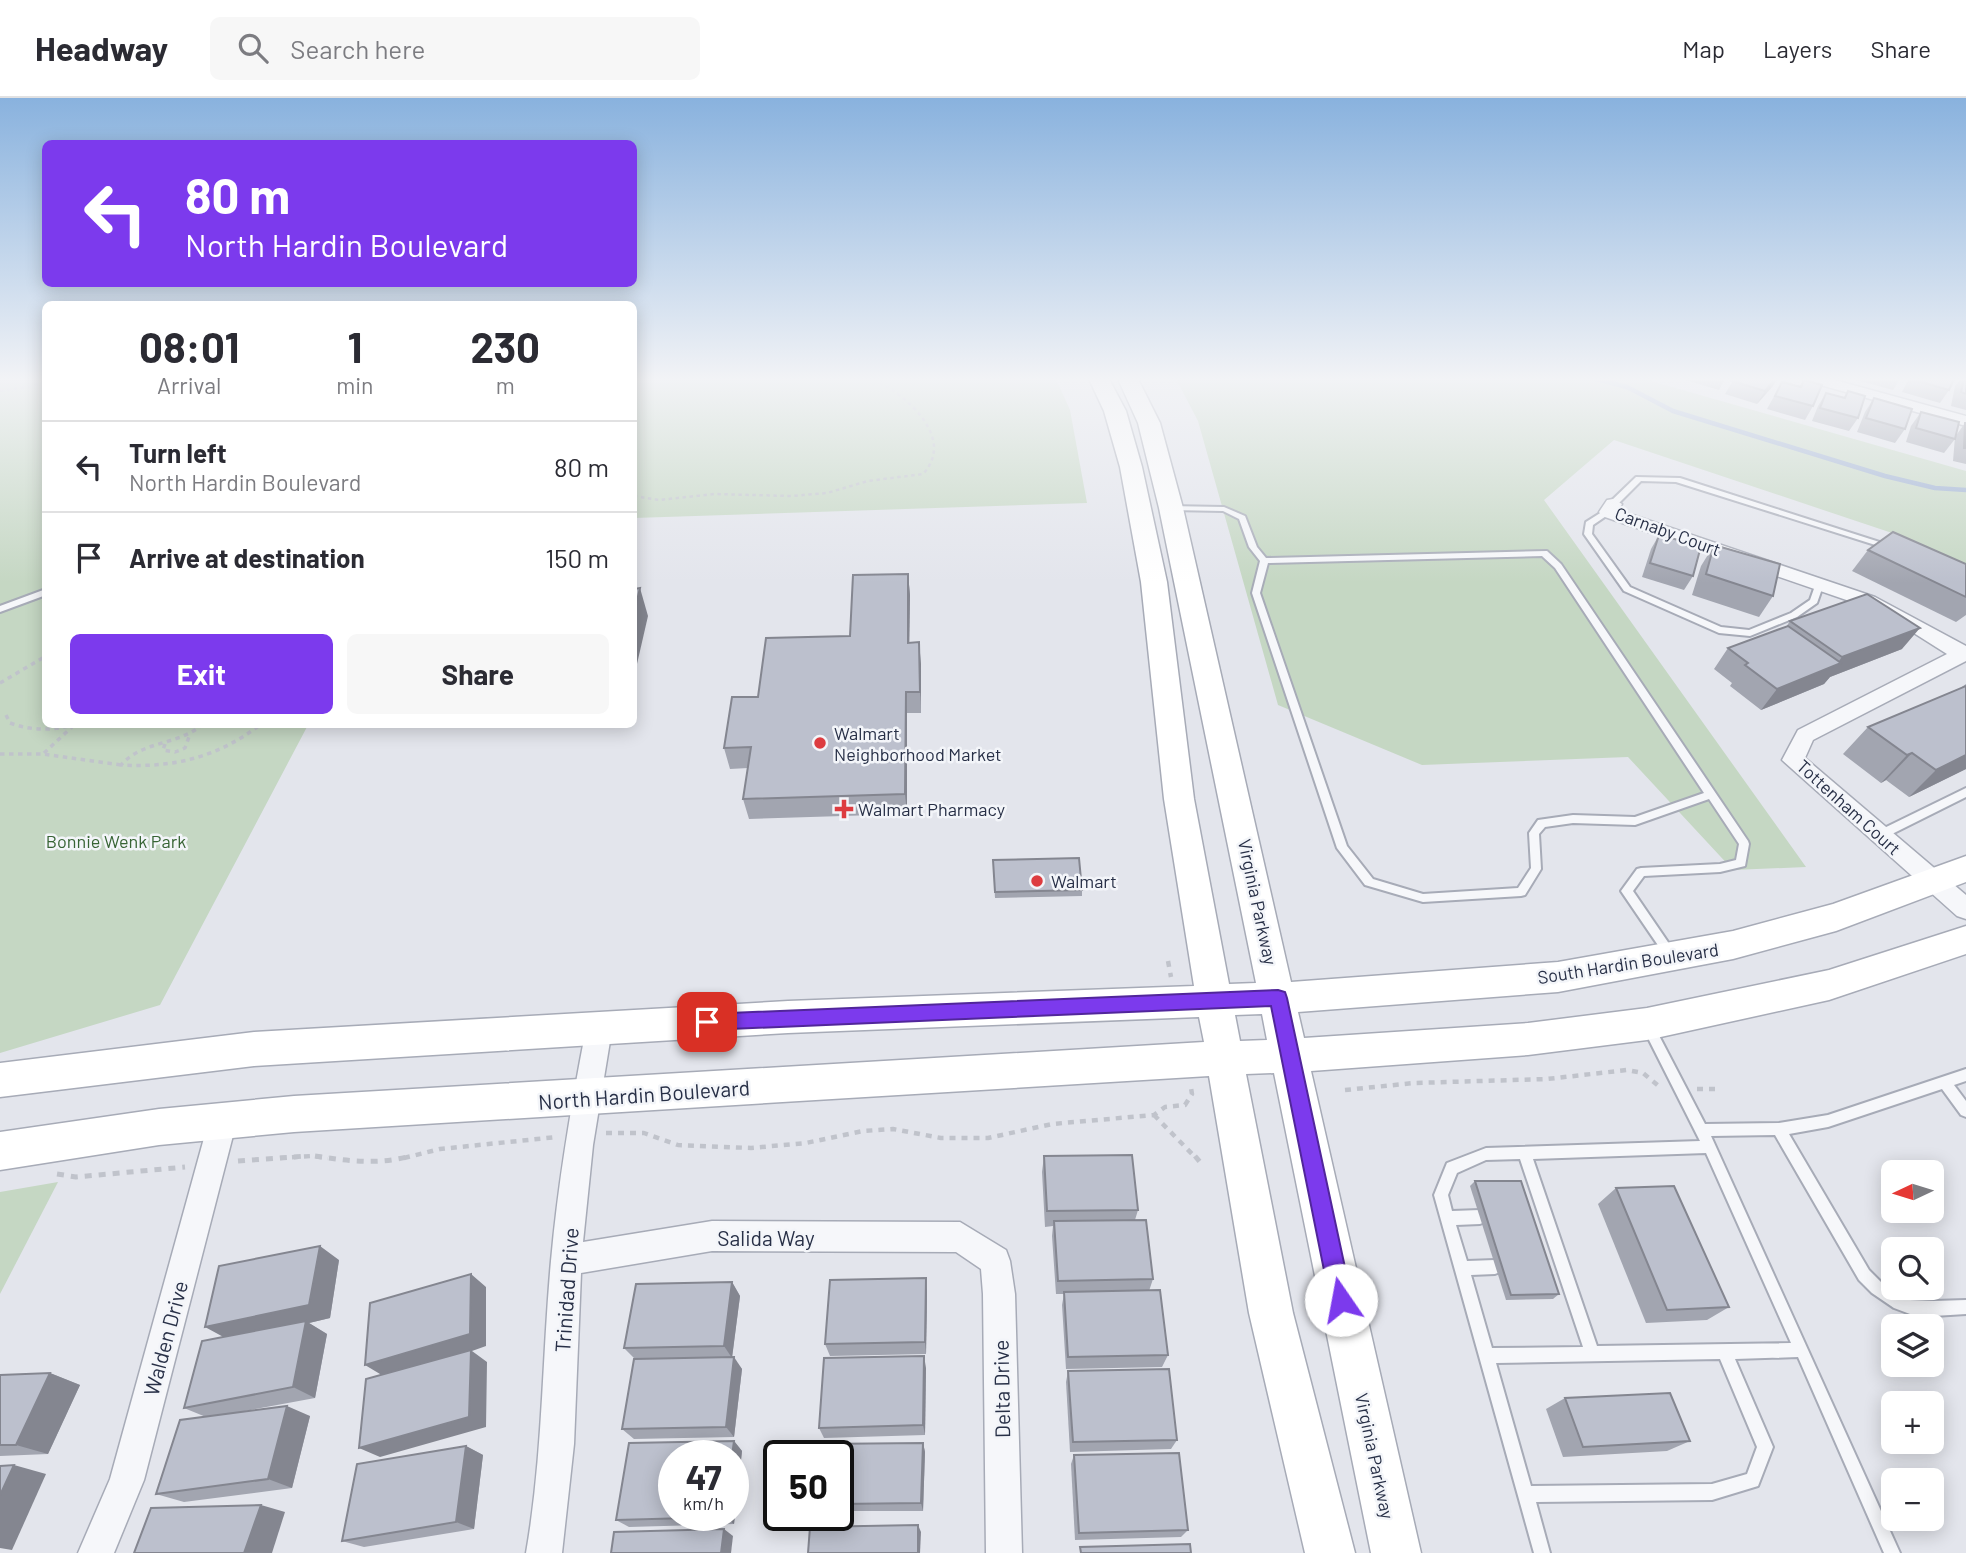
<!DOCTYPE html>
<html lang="en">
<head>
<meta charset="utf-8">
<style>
  :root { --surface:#fff; --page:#f7f7f7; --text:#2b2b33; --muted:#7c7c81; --line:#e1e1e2; --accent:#7c3aed }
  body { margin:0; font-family:Barlow,sans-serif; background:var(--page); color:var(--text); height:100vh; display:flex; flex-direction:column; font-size:26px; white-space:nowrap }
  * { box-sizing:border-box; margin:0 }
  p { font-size:23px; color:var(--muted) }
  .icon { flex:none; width:38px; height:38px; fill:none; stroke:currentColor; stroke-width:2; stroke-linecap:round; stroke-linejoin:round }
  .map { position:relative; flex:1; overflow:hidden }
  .panel { position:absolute; left:42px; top:203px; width:595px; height:427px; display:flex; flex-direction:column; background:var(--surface); border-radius:10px; box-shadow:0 4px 18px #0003 }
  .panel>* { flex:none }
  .top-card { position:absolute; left:42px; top:42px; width:595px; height:147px; border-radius:10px; box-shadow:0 4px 18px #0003; background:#7c3aed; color:#fff; overflow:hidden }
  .needle { width:46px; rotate:266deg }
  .buttons { position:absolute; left:1881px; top:1062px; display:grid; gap:14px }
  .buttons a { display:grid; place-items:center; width:63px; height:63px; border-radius:10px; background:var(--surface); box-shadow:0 4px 18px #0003; font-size:35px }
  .speed { position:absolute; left:658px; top:1342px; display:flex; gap:14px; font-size:35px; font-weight:700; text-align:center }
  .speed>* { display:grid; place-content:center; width:91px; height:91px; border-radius:50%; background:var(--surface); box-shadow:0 4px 18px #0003; line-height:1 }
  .speed small { font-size:18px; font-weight:400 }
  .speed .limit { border:4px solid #111; border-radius:10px; background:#fff; color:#111 }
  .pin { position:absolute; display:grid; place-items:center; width:60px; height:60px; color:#fff; margin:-30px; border-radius:14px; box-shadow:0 4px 10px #0006 }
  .me { position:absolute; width:77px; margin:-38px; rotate:348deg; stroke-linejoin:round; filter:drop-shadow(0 0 5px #0008) }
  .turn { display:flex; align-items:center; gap:24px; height:147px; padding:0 28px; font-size:32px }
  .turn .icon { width:91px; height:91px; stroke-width:2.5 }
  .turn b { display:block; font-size:49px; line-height:60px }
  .eta { display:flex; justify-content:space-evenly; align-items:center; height:119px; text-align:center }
  .eta b { font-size:42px; font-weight:700; line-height:49px }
  .button { display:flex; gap:14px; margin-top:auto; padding:14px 28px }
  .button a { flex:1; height:80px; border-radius:10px; background:var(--accent); color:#fff; font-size:28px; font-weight:700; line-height:80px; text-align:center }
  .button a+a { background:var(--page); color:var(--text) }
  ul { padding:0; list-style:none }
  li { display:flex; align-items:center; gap:21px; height:91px; padding:0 28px; border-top:2px solid var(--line) }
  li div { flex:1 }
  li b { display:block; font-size:26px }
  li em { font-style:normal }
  header { display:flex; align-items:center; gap:42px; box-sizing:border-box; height:98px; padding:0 35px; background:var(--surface); border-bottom:2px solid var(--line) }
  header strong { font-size:33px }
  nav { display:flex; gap:38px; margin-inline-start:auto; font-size:24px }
  .search { width:490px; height:63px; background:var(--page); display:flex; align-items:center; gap:18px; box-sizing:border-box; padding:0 24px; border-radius:10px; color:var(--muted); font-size:26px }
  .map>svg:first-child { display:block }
  .green { fill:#c5d7c3 }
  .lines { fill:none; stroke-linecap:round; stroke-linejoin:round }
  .stream { stroke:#9aaed0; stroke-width:4.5 }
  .lane-casing { stroke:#a7abb7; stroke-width:4 }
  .street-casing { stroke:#a7abb7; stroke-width:3 }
  .secondary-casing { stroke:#a7abb7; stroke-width:3 }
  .path-far3 { stroke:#c0c3cb; stroke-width:2.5; stroke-dasharray:3.5 3.5; stroke-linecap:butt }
  .path-far2 { stroke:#c0c3cb; stroke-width:3.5; stroke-dasharray:4.5 4.5; stroke-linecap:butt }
  .path-far1 { stroke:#c0c3cb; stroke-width:4.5; stroke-dasharray:6 6; stroke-linecap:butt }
  .path { stroke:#c0c3cb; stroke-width:5; stroke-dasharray:7 7; stroke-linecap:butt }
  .lane { fill:#f6f7fa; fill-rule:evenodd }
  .street { fill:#f6f7fa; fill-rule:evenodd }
  .secondary { fill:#fff; fill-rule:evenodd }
  .wall { fill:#a2a5b0 }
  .shaded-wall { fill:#848690 }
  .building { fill:#bcc0cd; stroke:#848690; stroke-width:2 }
  .route { fill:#7c3aed; stroke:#51269a; stroke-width:2 }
  .poi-dot { fill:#dd3c40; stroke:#f3f5f9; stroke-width:2.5 }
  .labels { text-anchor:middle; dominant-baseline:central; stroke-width:5; stroke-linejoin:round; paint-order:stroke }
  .street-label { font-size:18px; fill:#283047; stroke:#f3f5f9 }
  .poi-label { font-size:18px; fill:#283047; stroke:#f3f5f9; text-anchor:start }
  .park-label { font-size:18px; fill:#376434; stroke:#f3f5f9 }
  .near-street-label { font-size:21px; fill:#283047; stroke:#f3f5f9 }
</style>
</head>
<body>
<header>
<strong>Headway</strong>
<div class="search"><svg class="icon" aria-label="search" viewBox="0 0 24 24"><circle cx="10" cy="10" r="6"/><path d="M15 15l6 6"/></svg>Search here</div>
<nav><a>Map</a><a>Layers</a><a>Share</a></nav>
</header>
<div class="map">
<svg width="1966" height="1455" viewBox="0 0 1966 1455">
  <rect width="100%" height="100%" fill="#e3e5ec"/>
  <g class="green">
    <path d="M0,281H45L46,626L308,627L160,907L0,955Z"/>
    <path d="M634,281H1056L1070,312L1087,405L634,420Z"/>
    <path d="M1176,281H1644L1966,373V467L1910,441L1614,342L1544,402L1806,769L1733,772L1628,659L1422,667L1278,607L1198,323Z"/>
    <path d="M58,1084L0,1196V1094Z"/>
  </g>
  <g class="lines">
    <path class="stream" d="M1596,281L1627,289L1673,313L1885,378L1935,390L1966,392"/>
    <defs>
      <g id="lane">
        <path d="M1636,379L1680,380L1895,449L1894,451H1888L1676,384L1641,383L1616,408H1610V404Z"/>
        <path d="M1168,408L1224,409L1245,418L1257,449L1266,460L1547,453L1561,466L1748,743L1749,746L1745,768L1720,774L1644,778L1633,793L1674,853L1676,856L1674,859L1670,861L1666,859L1621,793L1637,771L1641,770L1720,766L1736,762L1739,746L1709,701L1635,727L1573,725L1545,729L1539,736L1541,771L1525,797L1521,798L1423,804L1365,787L1337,750L1252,495L1260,463L1249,449L1239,421L1223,413L1171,412H1168ZM1542,458L1555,470L1704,695L1635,719L1573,717L1538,722L1529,735L1531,770L1518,790L1423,796L1373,781L1347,748L1260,495L1268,465Z"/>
        <path d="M1605,412H1611L1612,414L1593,427L1592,436L1630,489L1721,529L1749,532L1791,515L1810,502L1816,485L1820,482L1824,485L1817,505L1797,519L1750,538L1719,535L1624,493L1584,436L1586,424Z"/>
        <path d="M46,491V497L0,514V508Z"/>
        <path d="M1966,690V699L1884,740H1876L1875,737L1876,734Z"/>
        <path d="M1649,925L1653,926L1705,1026L1779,1025L1828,1017L1966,971V983L1954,987L1966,1003V1019L1961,1017L1942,991L1828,1029L1789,1036L1869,1172L1882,1185L1893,1194L1910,1202L1934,1203L1966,1202V1216L1934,1218L1910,1216L1894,1210L1872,1195L1859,1182L1775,1037L1711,1038L1900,1455H1884L1798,1259L1735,1261L1773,1349L1758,1388L1712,1402L1536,1404L1550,1455H1534L1434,1097L1447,1065L1486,1050L1700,1043L1643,930L1645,926ZM1706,1055L1791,1245L1597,1248L1533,1061ZM1520,1061L1583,1249L1492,1250L1471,1177L1495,1176L1500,1174L1502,1169L1500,1164L1495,1162L1467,1163L1456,1127L1480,1126L1485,1124L1487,1119L1485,1114L1480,1112L1452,1113L1448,1097L1457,1075L1486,1062ZM1720,1261L1757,1349L1747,1376L1712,1386L1531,1388L1496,1265Z"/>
      </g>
      <g id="street">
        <path d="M1808,281H1831L1966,318V328L1810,284Z"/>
        <path d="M1613,401L1622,406L1618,412L1875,499L1966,548V563L1813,642L1805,660L1966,797V821L1957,818L1782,662L1798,632L1947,556L1898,525L1861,507L1602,418L1599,414L1607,402Z"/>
        <path d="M599,919L608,923L612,931L593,1047L583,1144L712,1123L960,1124L1006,1152L1010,1163L1015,1196L1022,1455H986L983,1196L981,1171L956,1154L712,1153L581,1175L574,1346L562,1455H526C543,1358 542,1261 551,1163C558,1085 571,1008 586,931L590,923Z"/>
        <path d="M223,1009L233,1013L237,1022L144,1382L114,1455H78L110,1381L209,1022L213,1013Z"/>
      </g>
      <path id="secondary" d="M1089,281H1109L1126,313L1142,369L1167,484L1194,701L1229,886L1256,885L1159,410L1138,325L1118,281H1138L1160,325L1183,410L1291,884L1558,864L1733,833L1833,806L1966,758V784L1836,833L1733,861L1558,894L1298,914L1304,940L1528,925L1647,910L1829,872L1966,828V856L1829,902L1647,942L1528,957L1311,973L1421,1455H1371L1274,975L1246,976L1293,1215L1355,1455H1305L1249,1215L1209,978L294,1034L159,1047L0,1072V1034L159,1011L294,998L1204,944L1199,919L788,935L254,968L0,999V965L254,934L788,903L1194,888L1164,701L1141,484L1120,369L1104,313ZM1262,916L1267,942L1240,943L1235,917Z"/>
    </defs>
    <use href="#lane" class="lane-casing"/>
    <use href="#street" class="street-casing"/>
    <use href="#secondary" class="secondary-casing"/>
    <g class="path-far3">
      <path d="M0,293L33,288L46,282"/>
      <path d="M634,398L659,402L714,396L791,398L827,395L868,383L923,376C957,339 904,296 874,281"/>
    </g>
    <g class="path-far2">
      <path d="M0,585L46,558"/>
      <path d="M6,617L10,625C32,633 53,633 76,626"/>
      <path d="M203,626C178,648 143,642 121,667C174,670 219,659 261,626"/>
      <path d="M165,646L163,652L175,654L185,650L189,639"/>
      <path d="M44,655L72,629"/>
      <path d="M0,656H43L121,667"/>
    </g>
    <g class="path-far1">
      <path d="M1168,863L1171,879"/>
      <path d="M1697,991H1718"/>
      <path d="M1345,992L1414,985L1547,981L1627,972L1643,975L1661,990"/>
      <path d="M1154,1017L1196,1060"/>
      <path d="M606,1035H644L678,1047L751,1050L806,1045L863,1033L893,1031L941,1040H988L1052,1026L1154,1017L1165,1009L1185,1007L1192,996L1191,990"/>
      <path d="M280,1060L312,1058L328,1060"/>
      <path d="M404,1060L440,1051L557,1039"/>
    </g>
    <g class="path">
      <path d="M315,1058C348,1063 378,1067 411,1058"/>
      <path d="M1195,1058L1200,1064"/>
      <path d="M238,1063L306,1058"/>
      <path d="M57,1076L76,1079L185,1069"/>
    </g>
    <use href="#lane" class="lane"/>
    <use href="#street" class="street"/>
    <use href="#secondary" class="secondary"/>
  </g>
  <g class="wall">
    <path d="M1686,281H1725L1719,292L1685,282Z"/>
    <path d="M1734,281H1777L1772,289L1757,306L1725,296Z"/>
    <path d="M1857,281H1900L1893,292L1856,282Z"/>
    <path d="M1909,281H1954L1949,292L1940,305L1902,294Z"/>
    <path d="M1961,281H1966V312L1951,308L1955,288Z"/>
    <path d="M1804,282L1813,308L1805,322L1767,311L1782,284L1800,288Z"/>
    <path d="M1848,293L1858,320L1849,333L1812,323L1818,308L1826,295L1844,299Z"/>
    <path d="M1874,300L1905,331L1895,345L1857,334L1865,314Z"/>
    <path d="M1921,314L1955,341L1944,355L1906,344L1911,328Z"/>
    <path d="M1965,325H1966V366L1953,363L1955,339Z"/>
    <path d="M1659,437L1693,478L1684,492L1642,479L1651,451Z"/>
    <path d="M1714,447L1773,498L1759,519L1692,497L1701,468Z"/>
    <path d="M1868,452L1966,466V517L1956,524L1852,473Z"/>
    <path d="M908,476L910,497L909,545L919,544L921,615H907V716L749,721L743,701L748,670L730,671L724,650L758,599L850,538Z"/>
    <path d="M1790,523L1902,551L1830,579L1824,586L1761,612L1730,588L1732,585L1714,571L1728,550L1786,529Z"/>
    <path d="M1966,586V671L1909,699L1886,682L1881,685L1843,656L1868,629L1959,591Z"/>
    <path d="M993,762L1082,792V798L995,800Z"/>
    <path d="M1044,1058L1138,1112L1135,1122L1153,1181L1149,1193L1168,1257L1162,1269L1066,1271L1062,1207L1064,1196H1056L1052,1138L1053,1128L1045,1129L1042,1074Z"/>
    <path d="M1475,1083L1559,1196L1553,1201L1506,1202L1470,1088Z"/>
    <path d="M1616,1090L1729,1209L1707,1222L1646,1225L1598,1106Z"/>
    <path d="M339,1162L330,1220L309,1225L327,1236L315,1300L245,1313L310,1318L292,1390L184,1404L156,1396L206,1319L184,1310L224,1239Z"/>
    <path d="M926,1180L927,1194L926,1256L830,1258L825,1246Z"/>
    <path d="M732,1184L740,1198L732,1259L742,1271L734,1339L634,1341L622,1331L635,1261L624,1250Z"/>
    <path d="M926,1270L925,1337L824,1340L819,1330Z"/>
    <path d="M1068,1273L1177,1342L1171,1351L1070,1354L1066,1284Z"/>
    <path d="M50,1275L80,1287L48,1356L0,1358V1277Z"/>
    <path d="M1565,1300L1690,1343L1667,1353L1563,1359L1546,1311Z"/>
    <path d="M734,1343L742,1353L734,1426L629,1429L616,1422Z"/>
    <path d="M923,1345L925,1354L923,1413H838V1358Z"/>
    <path d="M466,1348L483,1357L474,1431L364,1449L342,1443Z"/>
    <path d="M1074,1357L1188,1432L1181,1439L1075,1442L1071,1366Z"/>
  </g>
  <g class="shaded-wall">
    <path d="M1775,281H1777L1772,289L1757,306L1765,293Z"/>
    <path d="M908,476L910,497L909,566L908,545Z"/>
    <path d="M640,490L648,518L634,579V515Z"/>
    <path d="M1920,530L1902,551L1830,579L1824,586L1761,612L1777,591L1836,567L1842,559Z"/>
    <path d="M919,544L921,566V615L920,594Z"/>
    <path d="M906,594L907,615V716L905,696Z"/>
    <path d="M1912,655L1886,682L1881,685L1907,657Z"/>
    <path d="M1966,657V671L1909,699L1936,672Z"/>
    <path d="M320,1148L339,1162L330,1220L309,1225L327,1236L315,1300L293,1289L229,1242L205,1229Z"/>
    <path d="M471,1176L486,1189V1248L472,1253L487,1264L486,1329L380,1359L359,1350L385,1279L365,1267Z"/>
    <path d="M926,1180L927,1194L926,1256L925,1244Z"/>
    <path d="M732,1184L740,1198L732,1260L724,1248Z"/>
    <path d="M924,1258L926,1270L925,1337L923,1327Z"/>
    <path d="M734,1259L742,1271L734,1339L726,1329Z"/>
    <path d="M50,1275L80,1287L48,1356L16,1347Z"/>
    <path d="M287,1308L310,1318L292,1390L268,1381Z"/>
    <path d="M734,1343L742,1353L734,1426L725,1419V1418H733V1358H732Z"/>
    <path d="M923,1345L925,1354L923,1413L921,1405Z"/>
    <path d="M466,1348L483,1357L474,1431L456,1424Z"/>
    <path d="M14,1367L46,1376L12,1452L0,1450V1397Z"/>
    <path d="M261,1407L285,1414L272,1455H244Z"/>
    <path d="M918,1427L921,1434L920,1455H918Z"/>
    <path d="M724,1431L733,1438L731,1455H721Z"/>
  </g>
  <g class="building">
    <path d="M1734,281H1775L1765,293L1732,283Z"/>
    <path d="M1911,281H1954L1949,292Z"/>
    <path d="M1964,281H1966V296L1961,294Z"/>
    <path d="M1804,282L1822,287L1813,308L1775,298L1782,284L1801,289Z"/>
    <path d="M1848,293L1865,298L1858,320L1820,310L1826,295L1845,300Z"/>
    <path d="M1874,300L1912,311L1905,331L1866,320Z"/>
    <path d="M1921,314L1959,324L1955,341L1916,330Z"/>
    <path d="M1965,325H1966V350H1964Z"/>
    <path d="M1893,434L1966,466V499L1868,452Z"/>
    <path d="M1659,437L1701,448L1693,478L1650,465Z"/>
    <path d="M1714,447L1780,466L1773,498L1706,476Z"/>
    <path d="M908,476V545L919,544L920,594H906L905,696L743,701L751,649L724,650L732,599H758L766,540L850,538L853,477Z"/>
    <path d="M640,490L634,515V491Z"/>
    <path d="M1867,496L1920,530L1842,559L1790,523Z"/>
    <path d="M1788,528L1841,565L1777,591L1745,567L1748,565L1728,550Z"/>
    <path d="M1966,588V657L1936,672L1912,655L1907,657L1868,629Z"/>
    <path d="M1079,760L1082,792L995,794L993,762Z"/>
    <path d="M1132,1057L1138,1112L1047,1113L1044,1058Z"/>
    <path d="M1475,1083H1521L1559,1196L1511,1197Z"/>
    <path d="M1674,1088L1729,1209L1667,1212L1616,1090Z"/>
    <path d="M1146,1122L1153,1181L1058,1183L1054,1123Z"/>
    <path d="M320,1148L309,1207L205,1229L219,1168Z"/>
    <path d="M471,1176L470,1236L365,1267L370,1205Z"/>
    <path d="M926,1180L925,1244L825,1246L830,1182Z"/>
    <path d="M732,1184L724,1248L624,1250L636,1186Z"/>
    <path d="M1160,1192L1168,1257L1068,1259L1064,1194Z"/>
    <path d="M306,1223L293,1289L184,1310L202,1243Z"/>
    <path d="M471,1252L469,1319L359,1350L366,1281Z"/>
    <path d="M924,1258L923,1327L819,1330L824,1260Z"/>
    <path d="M734,1259L726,1329L622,1331L634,1261Z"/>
    <path d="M1169,1271L1177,1342L1073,1344L1068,1273Z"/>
    <path d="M50,1275L16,1347H0V1277Z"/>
    <path d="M1670,1295L1690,1343L1583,1349L1565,1300Z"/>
    <path d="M287,1308L268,1381L156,1396L180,1322Z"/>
    <path d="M734,1343L732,1358H674V1418H725V1419L616,1422L629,1345Z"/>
    <path d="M923,1345L921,1405L838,1406V1358H817L818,1346Z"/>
    <path d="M466,1348L456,1424L342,1443L357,1366Z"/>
    <path d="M1179,1355L1188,1432L1079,1435L1074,1357Z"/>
    <path d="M14,1367L0,1397V1368Z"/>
    <path d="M261,1407L244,1455H134L151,1410Z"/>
    <path d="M918,1427V1455H808L810,1429Z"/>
    <path d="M724,1431L721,1455H611L614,1434Z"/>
    <path d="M1190,1446L1191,1455H1081L1080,1449Z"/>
  </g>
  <linearGradient id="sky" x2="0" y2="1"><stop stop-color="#89b2de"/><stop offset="0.58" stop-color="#f2f3f6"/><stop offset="1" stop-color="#f2f3f6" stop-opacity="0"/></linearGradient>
  <rect width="1966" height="485" fill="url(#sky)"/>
  <path class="route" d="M1278,892L1285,894L1287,900L1352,1202L1349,1210L1341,1213L1333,1210L1330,1202L1271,908L707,932L700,930L698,924L700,918L707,916Z"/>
  <g class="poi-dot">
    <circle cx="820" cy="645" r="7"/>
    <path d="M840.5 700.5h7v7h7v7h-7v7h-7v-7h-7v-7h7z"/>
    <circle cx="1037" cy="783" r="7"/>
  </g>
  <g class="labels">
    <g class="street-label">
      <text transform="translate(1668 433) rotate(20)">Carnaby Court</text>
      <text transform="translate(1849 709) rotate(42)">Tottenham Court</text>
      <text transform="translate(1258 804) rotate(78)">Virginia Parkway</text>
      <text transform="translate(1628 865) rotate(-9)">South Hardin Boulevard</text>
      <text transform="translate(1375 1358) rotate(78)">Virginia Parkway</text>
    </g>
    <g class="poi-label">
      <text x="834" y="635">Walmart<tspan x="834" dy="21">Neighborhood Market</tspan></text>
      <text x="858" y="711">Walmart Pharmacy</text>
      <text x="1051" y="783">Walmart</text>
    </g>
    <g class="park-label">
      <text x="116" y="743">Bonnie Wenk Park</text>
    </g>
    <g class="near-street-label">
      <text transform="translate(644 996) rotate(-4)">North Hardin Boulevard</text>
      <text x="766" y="1139">Salida Way</text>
      <text transform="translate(566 1192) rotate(-86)">Trinidad Drive</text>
      <text transform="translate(165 1240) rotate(-75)">Walden Drive</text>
      <text transform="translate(1001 1291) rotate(-91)">Delta Drive</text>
    </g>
  </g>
</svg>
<div class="buttons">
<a><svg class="needle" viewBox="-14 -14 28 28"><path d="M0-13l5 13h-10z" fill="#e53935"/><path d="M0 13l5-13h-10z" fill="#7c7c81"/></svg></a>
<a><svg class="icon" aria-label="search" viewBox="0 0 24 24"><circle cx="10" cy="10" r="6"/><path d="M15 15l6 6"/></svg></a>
<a><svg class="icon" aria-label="layers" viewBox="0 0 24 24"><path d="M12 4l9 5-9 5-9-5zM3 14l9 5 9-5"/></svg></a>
<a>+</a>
<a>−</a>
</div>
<div class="speed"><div>47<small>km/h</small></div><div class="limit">50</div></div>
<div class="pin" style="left:707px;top:924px;background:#d93025"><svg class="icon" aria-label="arrive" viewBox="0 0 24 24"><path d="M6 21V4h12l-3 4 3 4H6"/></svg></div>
<svg class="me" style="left:1341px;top:1202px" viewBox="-20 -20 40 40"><circle r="19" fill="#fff"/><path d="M0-13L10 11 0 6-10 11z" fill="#7c3aed"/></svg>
<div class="top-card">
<div class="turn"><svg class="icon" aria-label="left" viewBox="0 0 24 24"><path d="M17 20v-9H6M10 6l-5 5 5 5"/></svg><div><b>80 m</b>North Hardin Boulevard</div></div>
</div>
<section class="panel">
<div class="eta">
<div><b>08:01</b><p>Arrival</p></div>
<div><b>1</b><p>min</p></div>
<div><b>230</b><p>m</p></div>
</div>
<ul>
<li><svg class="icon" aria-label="left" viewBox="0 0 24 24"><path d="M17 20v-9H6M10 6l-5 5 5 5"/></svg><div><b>Turn left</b><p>North Hardin Boulevard</p></div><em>80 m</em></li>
<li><svg class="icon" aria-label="arrive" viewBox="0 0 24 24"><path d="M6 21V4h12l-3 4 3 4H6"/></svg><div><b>Arrive at destination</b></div><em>150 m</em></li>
</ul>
<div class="button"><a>Exit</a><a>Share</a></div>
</section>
</div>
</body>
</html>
